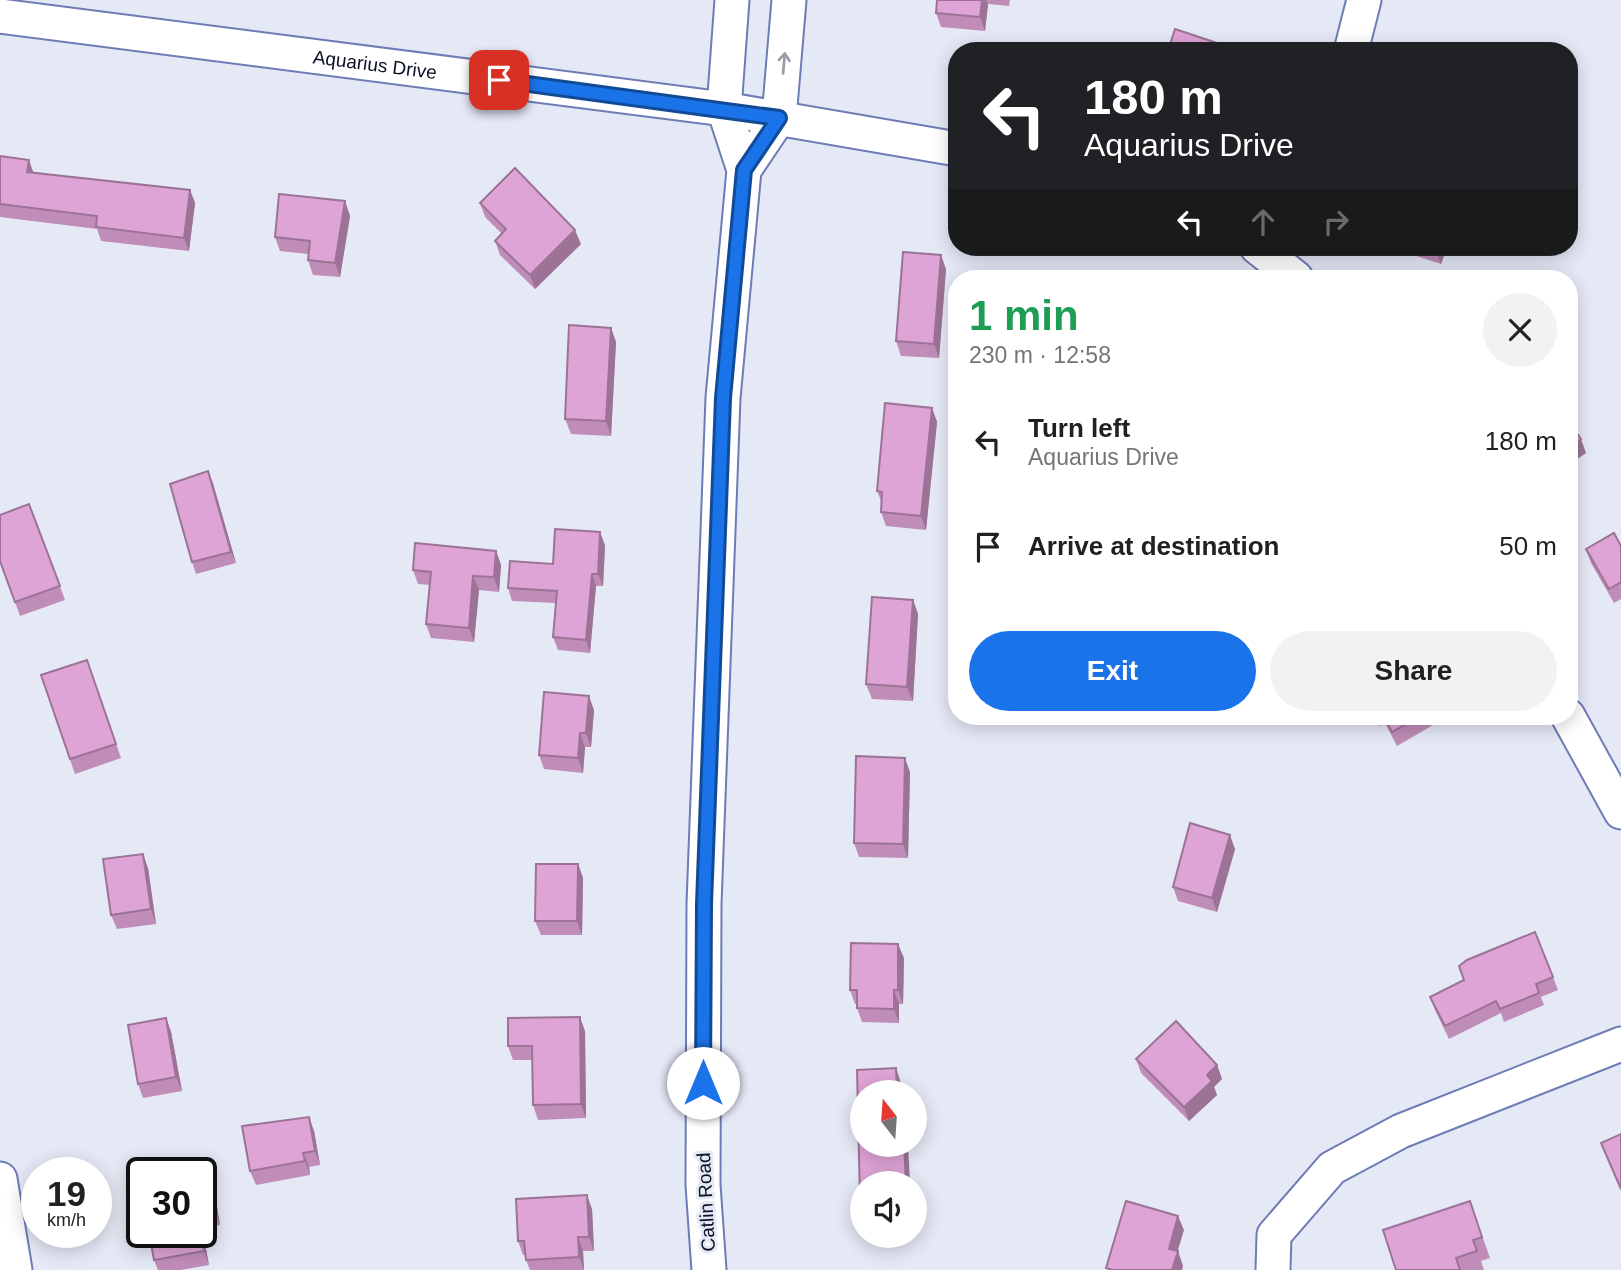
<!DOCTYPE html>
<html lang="en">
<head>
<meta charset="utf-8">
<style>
  :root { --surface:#fff; --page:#f2f2f2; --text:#202124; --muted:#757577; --accent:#1a73e8 }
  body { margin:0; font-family:Arial,sans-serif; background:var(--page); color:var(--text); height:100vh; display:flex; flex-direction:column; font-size:26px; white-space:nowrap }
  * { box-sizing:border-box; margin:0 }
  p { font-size:23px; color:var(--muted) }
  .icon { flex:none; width:38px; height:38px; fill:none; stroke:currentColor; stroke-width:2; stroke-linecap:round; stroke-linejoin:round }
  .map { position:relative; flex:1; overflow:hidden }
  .panel { position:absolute; left:948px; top:270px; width:630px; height:455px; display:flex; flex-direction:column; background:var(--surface); border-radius:28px; box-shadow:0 4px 18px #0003 }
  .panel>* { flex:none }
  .guide { position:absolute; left:948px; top:42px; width:630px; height:214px; border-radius:28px; box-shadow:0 4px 18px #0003; background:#202124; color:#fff; overflow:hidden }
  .needle { width:46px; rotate:343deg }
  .tools { position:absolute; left:850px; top:1080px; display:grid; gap:14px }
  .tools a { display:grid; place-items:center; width:77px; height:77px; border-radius:50%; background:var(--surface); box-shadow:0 4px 18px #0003; font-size:35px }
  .speed { position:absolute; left:21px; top:1157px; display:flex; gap:14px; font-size:35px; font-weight:700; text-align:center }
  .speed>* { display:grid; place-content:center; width:91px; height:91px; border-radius:50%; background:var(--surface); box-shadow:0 4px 18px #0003; line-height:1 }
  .speed small { font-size:18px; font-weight:400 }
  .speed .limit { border:4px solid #111; border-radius:10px; background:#fff; color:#111 }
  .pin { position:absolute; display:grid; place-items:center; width:60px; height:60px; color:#fff; margin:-30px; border-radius:14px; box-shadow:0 4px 10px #0006 }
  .me { position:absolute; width:77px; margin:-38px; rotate:0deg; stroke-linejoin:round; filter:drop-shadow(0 0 5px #0008) }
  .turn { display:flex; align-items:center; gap:24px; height:147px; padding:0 21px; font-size:32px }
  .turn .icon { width:91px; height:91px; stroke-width:2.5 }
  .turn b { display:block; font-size:49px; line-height:60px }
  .lanes { display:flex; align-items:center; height:66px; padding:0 21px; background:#0003; justify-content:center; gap:35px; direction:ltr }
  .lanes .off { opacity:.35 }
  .round { display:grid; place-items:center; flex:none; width:74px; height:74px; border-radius:37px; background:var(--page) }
  .headline { display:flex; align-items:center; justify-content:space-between; height:119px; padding:0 21px }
  h1 { font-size:42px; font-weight:800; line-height:52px; color:#1e9e55 }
  .primary-button { display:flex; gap:14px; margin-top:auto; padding:14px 21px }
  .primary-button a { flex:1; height:80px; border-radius:42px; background:var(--accent); color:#fff; font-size:28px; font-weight:800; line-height:80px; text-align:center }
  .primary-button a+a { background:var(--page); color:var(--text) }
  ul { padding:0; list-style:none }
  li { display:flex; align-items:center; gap:21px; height:105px; padding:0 21px }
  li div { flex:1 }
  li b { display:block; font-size:26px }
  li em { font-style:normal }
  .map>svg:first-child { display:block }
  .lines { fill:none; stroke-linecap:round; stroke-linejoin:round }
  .street-casing { stroke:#6d7cb5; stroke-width:37 }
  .street { stroke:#fff; stroke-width:33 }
  .wall { fill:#c08db8 }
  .shaded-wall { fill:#9c7396 }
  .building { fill:#dfa4d6; stroke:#9c7396; stroke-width:2 }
  .oneway { stroke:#9d9fa8 }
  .route-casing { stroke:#114b97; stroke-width:18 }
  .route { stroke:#1a73e8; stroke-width:12 }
  .labels { text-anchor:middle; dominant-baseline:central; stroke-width:6; stroke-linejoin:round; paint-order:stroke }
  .street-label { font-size:19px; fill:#0b1026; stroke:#e5e9f6 }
</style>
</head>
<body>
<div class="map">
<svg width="1621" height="1270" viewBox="0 0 1621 1270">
  <rect width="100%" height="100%" fill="#e5e9f6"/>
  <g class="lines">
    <defs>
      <g id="street">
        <path id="s1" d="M0,16L724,109L957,149"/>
        <path d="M1351,51L1364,0"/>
        <path d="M744,170L779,118L789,0"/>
        <path d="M1257,247L1296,278"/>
        <path d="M1568,716L1621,812"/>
        <path d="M0,1179L15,1270"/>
        <path d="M709,1270L703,1185L704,904L723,398L744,170L724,109L732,0"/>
        <path d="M1273,1270L1274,1235L1332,1168L1401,1131L1621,1044"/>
      </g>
    </defs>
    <use href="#street" class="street-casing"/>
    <use href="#street" class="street"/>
  </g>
  <g class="wall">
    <path d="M937,0H1010L1009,6L988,4L985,31L941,27L936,13Z"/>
    <path d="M0,156L33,173L190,190L195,203L189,251L101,241L97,229L0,217Z"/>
    <path d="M345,201L350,216L340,277L313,275L308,260V254L280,251L275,237Z"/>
    <path d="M480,203L581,244L535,289L500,255L495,241L502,234L485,217Z"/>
    <path d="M1399,247H1447L1441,264L1401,251Z"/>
    <path d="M946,269L939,358L901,356L896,341Z"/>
    <path d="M611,328L616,342L611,436L571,434L565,419Z"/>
    <path d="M932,408L937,422L926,530L886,526L881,512L882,503L877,491Z"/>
    <path d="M208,471L236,563L196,574L192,562Z"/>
    <path d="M29,504L65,600L20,616L0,561Z"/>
    <path d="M605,545L603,586H596L590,653L558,650L553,637L556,603L512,601L508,588L553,564Z"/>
    <path d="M1621,546V599L1614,603L1591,563L1586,549Z"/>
    <path d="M496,551L501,565L499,592L479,590L474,642L431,638L426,624L430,585L418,584L413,570Z"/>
    <path d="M913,600L918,614L913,701L872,699L866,684Z"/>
    <path d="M87,660L121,758L75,774L41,675Z"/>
    <path d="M594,710L591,747H585L583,773L544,769L539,755Z"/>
    <path d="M1375,716H1429L1433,725L1397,746L1385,723L1380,726Z"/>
    <path d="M910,772L908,858L859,857L854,843Z"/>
    <path d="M1235,849L1217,912L1178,901L1173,887Z"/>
    <path d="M578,864L583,878L582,935H541L535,921Z"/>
    <path d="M148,868L156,924L117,929L111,915Z"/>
    <path d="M904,958L903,1004H899V1023L862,1022L857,1008V1004H855L850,990Z"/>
    <path d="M1459,966L1553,977L1558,990L1541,997L1544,1005L1504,1022L1501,1013L1449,1039L1435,1010L1430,997L1464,980Z"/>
    <path d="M166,1018L171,1032L182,1091L143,1098L138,1084Z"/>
    <path d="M585,1031L586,1118L538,1120L533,1105L532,1060H513L508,1046Z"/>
    <path d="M1136,1059L1217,1065L1222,1079L1214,1087L1217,1095L1189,1121L1141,1073Z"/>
    <path d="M314,1131L320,1165L309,1167L310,1175L256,1185L250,1171Z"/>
    <path d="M1621,1134V1191L1601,1143Z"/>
    <path d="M207,1163L212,1177L220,1225L202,1228L209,1265L181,1270H158L154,1260L201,1232V1172Z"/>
    <path d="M1470,1201L1490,1258L1481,1261L1484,1270H1396Z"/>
    <path d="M592,1209L594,1251H583L584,1270H530L526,1260L525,1255H523L518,1241Z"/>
  </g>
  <g class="shaded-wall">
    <path d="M982,0H986L988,4L985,31L980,17Z"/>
    <path d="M29,160L34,174L27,172Z"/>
    <path d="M190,190L195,203L189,251L184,238Z"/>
    <path d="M345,201L350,216L340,277L335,263Z"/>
    <path d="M575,230L581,244L535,289L530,275Z"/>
    <path d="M1437,247H1447L1441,264L1436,250Z"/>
    <path d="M941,255L946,269L939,358L934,344Z"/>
    <path d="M611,328L616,342L611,436L606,421Z"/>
    <path d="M932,408L937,422L926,530L921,516Z"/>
    <path d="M1581,439L1586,453L1570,464V446Z"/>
    <path d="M208,471L213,483L236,563L231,552Z"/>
    <path d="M600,532L605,545L603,586L598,574Z"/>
    <path d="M496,551L501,565L499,592L494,577Z"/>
    <path d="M592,574L596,586L590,653L586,640Z"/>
    <path d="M473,576L479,590L474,642L469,628Z"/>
    <path d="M913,600L918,614L913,701L907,687Z"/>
    <path d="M589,696L594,710L591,747L586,733Z"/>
    <path d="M580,733L585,747L583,773L578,758Z"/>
    <path d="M905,758L910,772L908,858L903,844Z"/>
    <path d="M1230,835L1235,849L1217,912L1212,898Z"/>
    <path d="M143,854L148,868L156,924L151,909Z"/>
    <path d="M578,864L583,878L582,935L577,921Z"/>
    <path d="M898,944L904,958L903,1004L898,990Z"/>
    <path d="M894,990L899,1004V1023L894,1009Z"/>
    <path d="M580,1017L585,1031L586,1118L581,1104Z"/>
    <path d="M166,1018L171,1032L182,1091L176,1077Z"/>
    <path d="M1217,1065L1222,1079L1214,1087L1217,1095L1189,1121L1184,1107L1207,1075Z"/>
    <path d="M896,1068L900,1080L901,1092H897Z"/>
    <path d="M309,1117L314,1131L320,1165L315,1151Z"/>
    <path d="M904,1144H908L910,1183H906Z"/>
    <path d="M303,1153L309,1167L310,1175L305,1161Z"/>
    <path d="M207,1163L212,1177L220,1225L215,1211Z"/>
    <path d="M587,1195L592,1209L594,1251L589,1237Z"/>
    <path d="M1178,1216L1184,1230L1174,1263L1169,1249Z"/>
    <path d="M201,1224L202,1228L209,1265L204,1251L200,1232Z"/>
    <path d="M578,1237L583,1251L584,1270L579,1257Z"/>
    <path d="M1178,1251L1183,1266L1182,1270H1172Z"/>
  </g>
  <g class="building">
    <path d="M937,0H982L980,17L936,13Z"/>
    <path d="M1175,29L1238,50V51H1168Z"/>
    <path d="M0,156L29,160L27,172L190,190L184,238L96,227L97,216L0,204Z"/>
    <path d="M515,168L575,230L530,275L495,241L506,229L480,203Z"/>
    <path d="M279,194L345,201L335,263L308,260L310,241L275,237Z"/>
    <path d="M1426,247H1437L1436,250Z"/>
    <path d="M903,252L941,255L934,344L896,341Z"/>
    <path d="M569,325L611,328L606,421L565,419Z"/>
    <path d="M885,403L932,408L921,516L881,512L882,492L877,491Z"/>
    <path d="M1570,423L1581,439L1570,446Z"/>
    <path d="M208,471L231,552L192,562L170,484Z"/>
    <path d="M29,504L60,586L15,602L0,561V515Z"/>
    <path d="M555,529L600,532L598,574H592L586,640L553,637L557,591L508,588L510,561L553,564Z"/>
    <path d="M1614,533L1621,546V582L1609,589L1586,549Z"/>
    <path d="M415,543L496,551L494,577L473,576L469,628L426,624L431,572L413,570Z"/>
    <path d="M872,597L913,600L907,687L866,684Z"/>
    <path d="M87,660L116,744L70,759L41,675Z"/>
    <path d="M544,692L589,696L586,733H580L578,758L539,755Z"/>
    <path d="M1383,716H1420L1392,732Z"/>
    <path d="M856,756L905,758L903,844L854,843Z"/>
    <path d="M1190,823L1230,835L1212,898L1173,887Z"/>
    <path d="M143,854L151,909L111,915L103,859Z"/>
    <path d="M536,864H578L577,921H535Z"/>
    <path d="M1535,932L1553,977L1536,984L1539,993L1500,1009L1496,1001L1445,1026L1430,997L1464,980L1459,966L1467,960Z"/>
    <path d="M851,943L898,944V990H894V1009L857,1008V990H850Z"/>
    <path d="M580,1017L581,1104L533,1105L532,1046H508V1018Z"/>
    <path d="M166,1018L176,1077L138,1084L128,1025Z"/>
    <path d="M1176,1021L1217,1065L1207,1075L1212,1081L1184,1107L1136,1059Z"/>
    <path d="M896,1068L897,1092H863V1144H904L906,1183H863V1199H860L857,1070Z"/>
    <path d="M309,1117L315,1151L303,1153L305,1161L250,1171L242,1126Z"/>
    <path d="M1621,1134V1189L1601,1143Z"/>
    <path d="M207,1163L215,1211L201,1213V1172H151Z"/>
    <path d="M142,1174V1189L139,1175Z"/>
    <path d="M587,1195L589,1237H578L579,1257L526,1260L524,1241H518L516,1199Z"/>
    <path d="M1126,1201L1178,1216L1169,1249L1178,1251L1172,1270H1113L1106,1268Z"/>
    <path d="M1470,1201L1482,1237L1473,1240L1477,1251L1456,1258L1460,1270H1396L1383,1230Z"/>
    <path d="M149,1232H200L204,1251L154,1260Z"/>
  </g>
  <defs><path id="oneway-shaft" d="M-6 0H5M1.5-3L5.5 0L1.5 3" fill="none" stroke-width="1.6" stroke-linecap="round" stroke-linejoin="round" transform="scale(1.75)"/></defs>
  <use class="oneway" href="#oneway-shaft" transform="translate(784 63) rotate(-85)"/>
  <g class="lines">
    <defs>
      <path id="route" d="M499,80L779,118L744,170L723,398L704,904L703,1083"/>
    </defs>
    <use href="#route" class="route-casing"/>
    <use href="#route" class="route"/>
  </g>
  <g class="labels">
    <g class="street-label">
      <text stroke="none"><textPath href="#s1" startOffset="378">Aquarius Drive</textPath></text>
      <text transform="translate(706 1202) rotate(-93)">Catlin Road</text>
    </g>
  </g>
</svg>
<div class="tools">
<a><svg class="needle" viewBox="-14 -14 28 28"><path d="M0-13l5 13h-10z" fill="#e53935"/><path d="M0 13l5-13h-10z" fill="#757577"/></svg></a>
<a><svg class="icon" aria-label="sound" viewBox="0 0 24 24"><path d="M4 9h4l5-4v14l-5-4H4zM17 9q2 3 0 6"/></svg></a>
</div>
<div class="speed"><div>19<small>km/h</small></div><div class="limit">30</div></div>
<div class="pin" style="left:499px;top:80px;background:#d93025"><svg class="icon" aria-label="arrive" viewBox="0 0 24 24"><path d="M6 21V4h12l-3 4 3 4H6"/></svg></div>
<svg class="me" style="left:703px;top:1083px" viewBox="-20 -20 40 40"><circle r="19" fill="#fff"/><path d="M0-13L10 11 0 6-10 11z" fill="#1a73e8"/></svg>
<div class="guide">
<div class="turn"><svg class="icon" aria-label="left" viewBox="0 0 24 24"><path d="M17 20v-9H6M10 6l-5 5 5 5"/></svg><div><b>180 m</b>Aquarius Drive</div></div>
<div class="lanes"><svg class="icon" aria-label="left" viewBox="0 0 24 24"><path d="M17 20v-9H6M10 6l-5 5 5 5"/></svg><svg class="icon off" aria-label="ahead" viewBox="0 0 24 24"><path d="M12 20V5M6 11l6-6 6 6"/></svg><svg class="icon off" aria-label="right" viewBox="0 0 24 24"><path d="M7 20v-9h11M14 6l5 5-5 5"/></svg></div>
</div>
<section class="panel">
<div class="headline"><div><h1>1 min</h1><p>230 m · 12:58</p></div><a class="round"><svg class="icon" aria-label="close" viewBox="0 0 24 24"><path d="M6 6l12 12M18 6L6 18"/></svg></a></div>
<ul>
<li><svg class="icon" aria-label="left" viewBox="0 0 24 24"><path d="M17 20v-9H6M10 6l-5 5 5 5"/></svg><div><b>Turn left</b><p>Aquarius Drive</p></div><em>180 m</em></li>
<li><svg class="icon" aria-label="arrive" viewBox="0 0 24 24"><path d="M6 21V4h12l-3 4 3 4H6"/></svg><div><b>Arrive at destination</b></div><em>50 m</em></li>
</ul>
<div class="primary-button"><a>Exit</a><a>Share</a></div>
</section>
</div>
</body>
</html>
